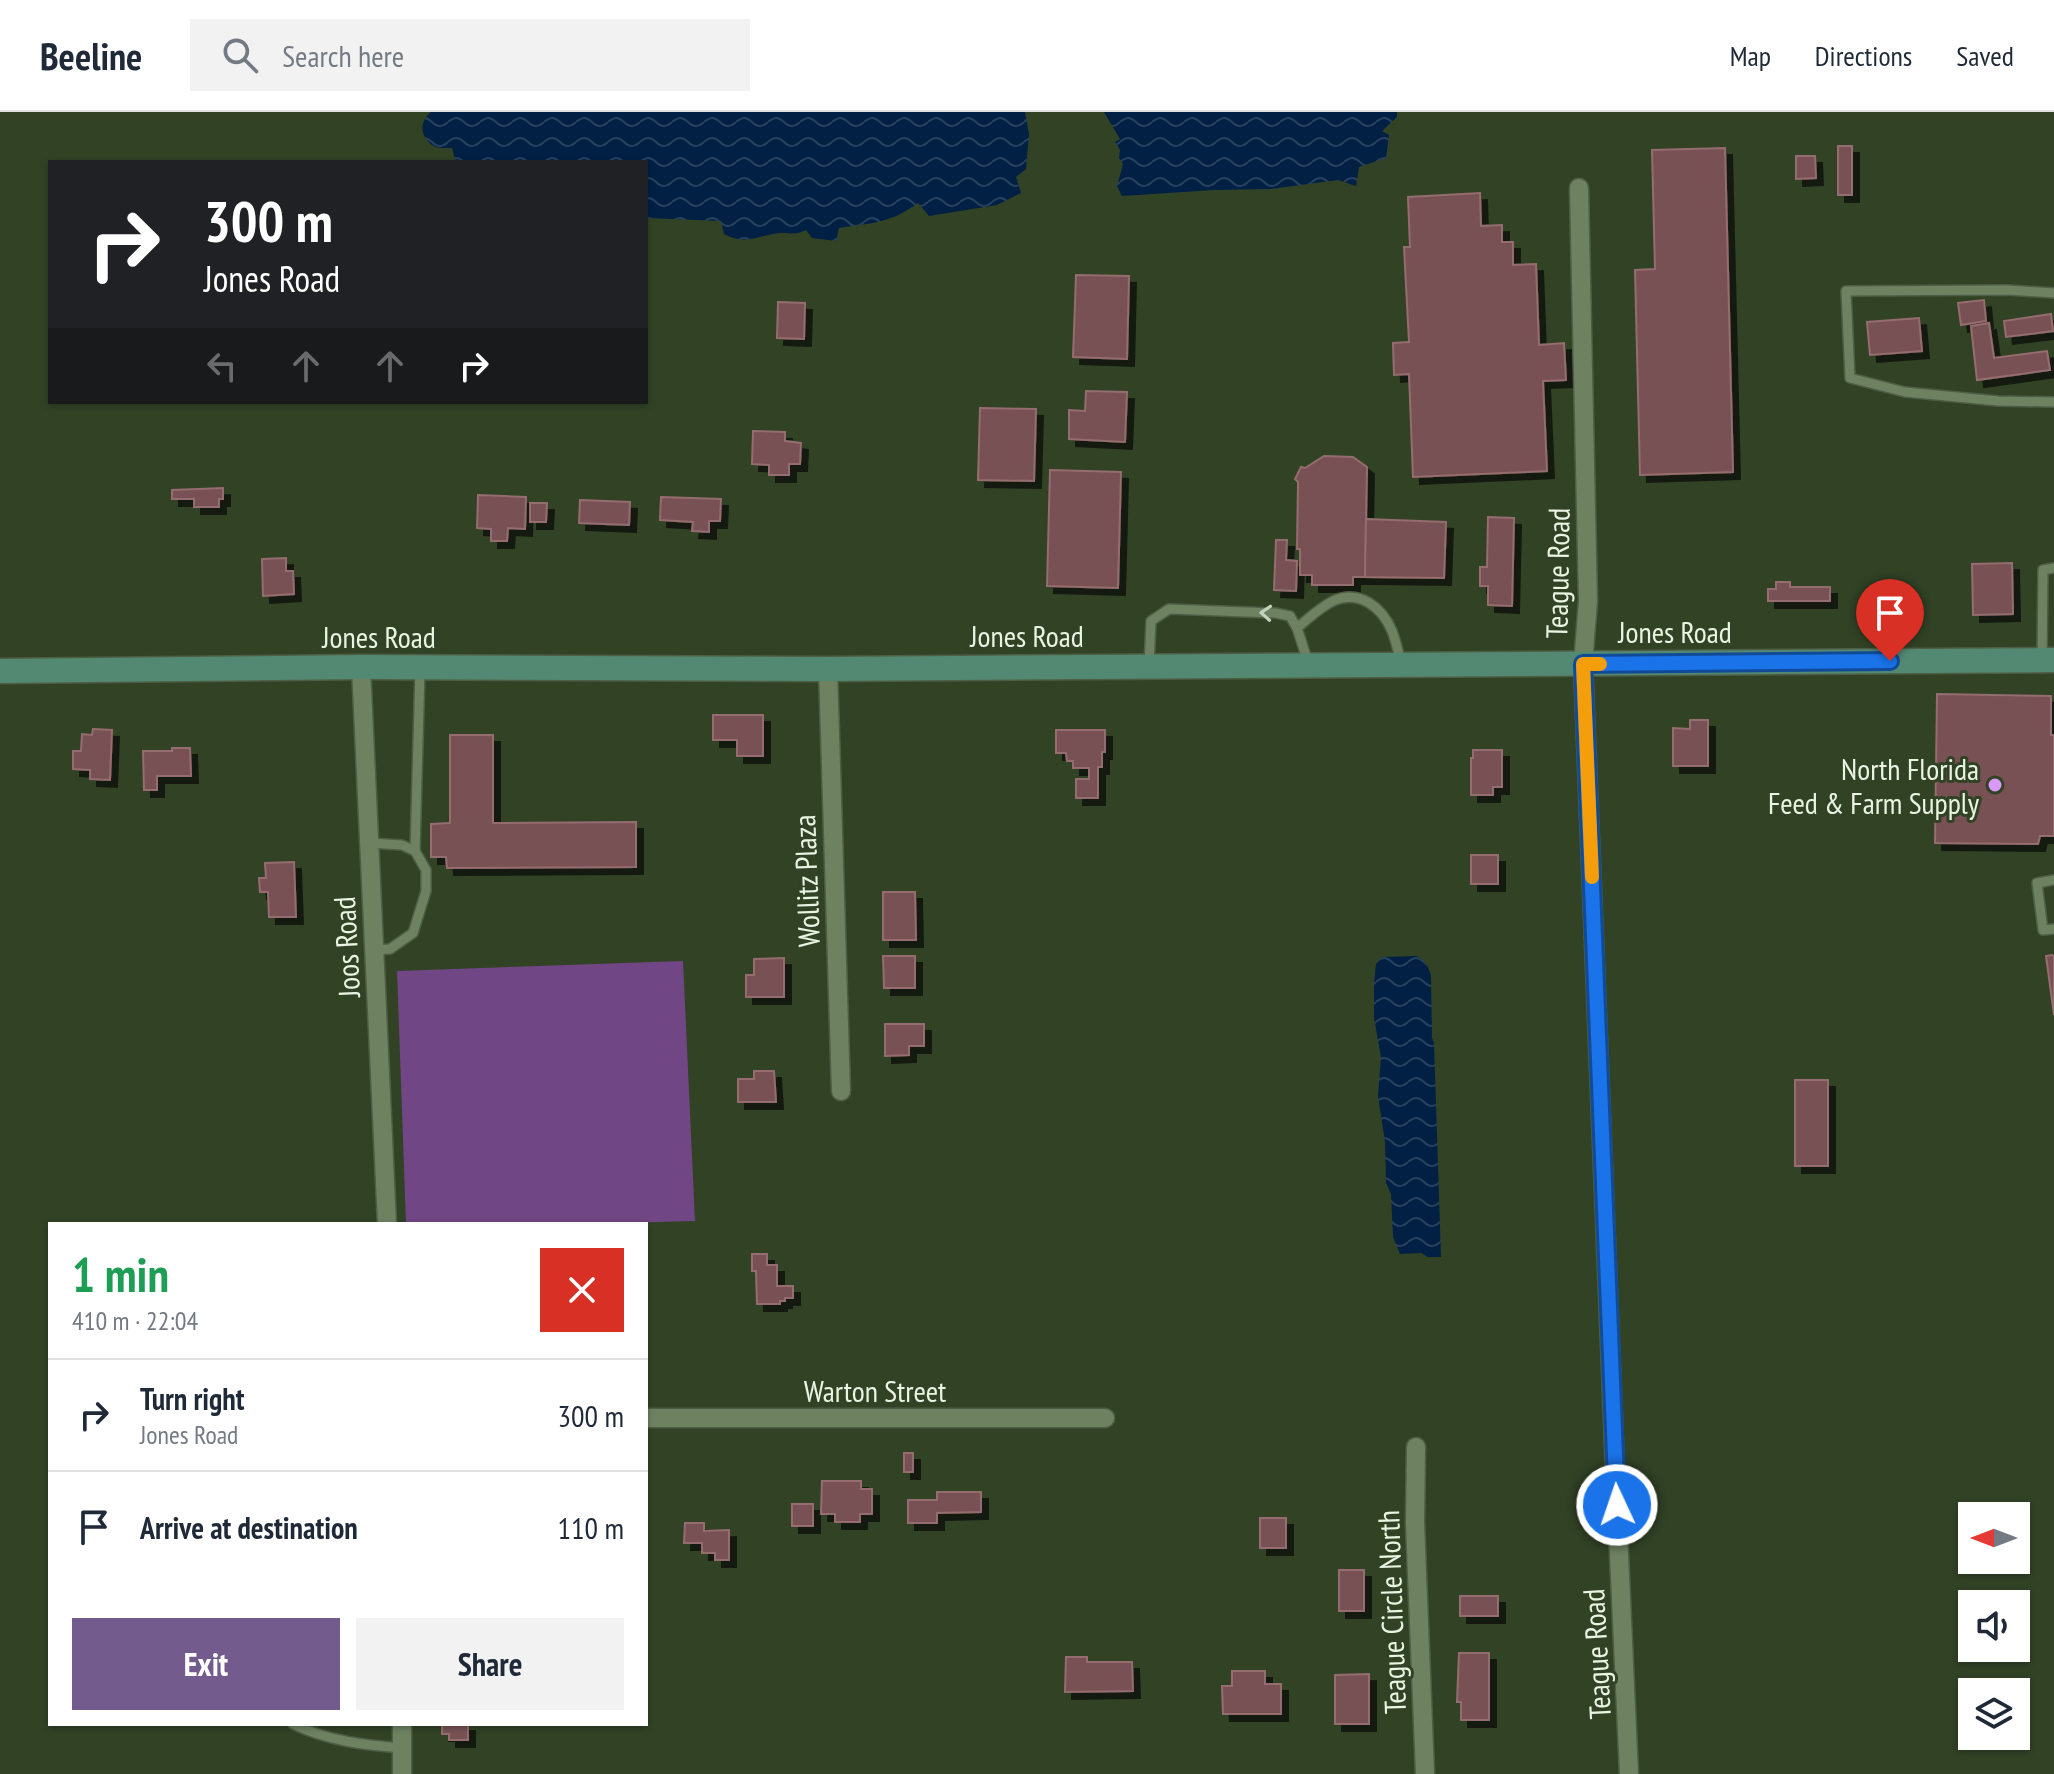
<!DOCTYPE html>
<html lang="en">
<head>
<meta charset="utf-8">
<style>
  :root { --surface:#fff; --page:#f2f2f3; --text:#1f2937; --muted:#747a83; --line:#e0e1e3; --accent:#735c8d }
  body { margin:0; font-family:"PT Sans Narrow",sans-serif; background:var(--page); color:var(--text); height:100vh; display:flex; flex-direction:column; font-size:30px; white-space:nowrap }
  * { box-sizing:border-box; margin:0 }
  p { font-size:26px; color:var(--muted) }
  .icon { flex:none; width:44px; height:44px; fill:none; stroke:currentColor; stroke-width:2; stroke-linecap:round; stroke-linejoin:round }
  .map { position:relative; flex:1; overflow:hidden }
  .sheet { position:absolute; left:48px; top:1110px; width:600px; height:504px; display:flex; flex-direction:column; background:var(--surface); border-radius:0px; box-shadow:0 2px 6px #0004 }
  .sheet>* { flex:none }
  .guide { position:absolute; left:48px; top:48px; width:600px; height:244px; border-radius:0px; box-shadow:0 2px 6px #0004; background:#202124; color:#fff; overflow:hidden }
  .needle { width:52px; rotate:270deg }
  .buttons { position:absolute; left:1958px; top:1390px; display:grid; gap:16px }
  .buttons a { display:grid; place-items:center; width:72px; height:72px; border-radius:0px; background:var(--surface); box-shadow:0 2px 6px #0004; font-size:40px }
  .pin { position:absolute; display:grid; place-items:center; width:68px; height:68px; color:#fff; margin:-82px -34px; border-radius:50% 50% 50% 0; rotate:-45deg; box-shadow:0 0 8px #0007 }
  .pin .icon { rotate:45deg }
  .me { position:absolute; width:88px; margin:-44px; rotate:357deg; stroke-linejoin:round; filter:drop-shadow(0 0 6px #0008) }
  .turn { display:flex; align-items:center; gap:28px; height:168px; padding:0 24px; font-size:36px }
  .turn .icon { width:104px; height:104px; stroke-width:2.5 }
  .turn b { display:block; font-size:56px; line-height:68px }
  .lanes { display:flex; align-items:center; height:76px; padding:0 24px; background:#0003; justify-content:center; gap:40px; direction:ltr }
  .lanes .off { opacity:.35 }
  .round { display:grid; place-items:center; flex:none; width:84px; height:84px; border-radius:0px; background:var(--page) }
  .summary { display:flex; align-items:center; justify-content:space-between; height:136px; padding:0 24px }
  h1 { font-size:48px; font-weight:700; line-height:60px; color:#1e9e55 }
  .cta { display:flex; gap:16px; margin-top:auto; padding:16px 24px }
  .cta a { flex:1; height:92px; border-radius:0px; background:var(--accent); color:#fff; font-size:32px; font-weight:700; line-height:92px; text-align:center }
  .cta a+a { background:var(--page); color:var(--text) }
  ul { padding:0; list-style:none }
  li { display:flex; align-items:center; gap:24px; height:112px; padding:0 24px; border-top:2px solid var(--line) }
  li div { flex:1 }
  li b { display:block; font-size:30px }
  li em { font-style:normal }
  header { display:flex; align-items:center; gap:48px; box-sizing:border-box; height:112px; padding:0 40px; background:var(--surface); border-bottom:2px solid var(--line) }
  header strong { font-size:38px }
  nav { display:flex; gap:44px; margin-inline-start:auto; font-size:28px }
  .search { width:560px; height:72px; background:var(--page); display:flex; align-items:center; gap:20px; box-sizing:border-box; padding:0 28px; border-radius:0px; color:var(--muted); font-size:30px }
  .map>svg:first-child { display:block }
  .green { fill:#704684 }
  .water { fill:url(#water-waves) }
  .building { fill:#785154; stroke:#956c6f; stroke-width:2; filter:url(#shadow) }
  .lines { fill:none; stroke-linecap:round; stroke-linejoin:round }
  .lane-casing { stroke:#4e5e44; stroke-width:12 }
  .street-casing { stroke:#4e5e44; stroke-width:21 }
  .secondary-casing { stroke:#4e5e44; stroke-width:27 }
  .lane { stroke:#6e8262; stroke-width:9 }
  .street { stroke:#6e8262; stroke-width:18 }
  .secondary { stroke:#538972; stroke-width:24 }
  .oneway { stroke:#c4d2bc }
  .route-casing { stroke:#114b97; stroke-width:20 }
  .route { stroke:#1a73e8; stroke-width:14 }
  .slow { stroke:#f59e0b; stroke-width:14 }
  .poi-dot { fill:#d99af7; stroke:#314225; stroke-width:3 }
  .labels { text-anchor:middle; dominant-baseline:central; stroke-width:6; stroke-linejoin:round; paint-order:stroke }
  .street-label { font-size:30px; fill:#e9f4e2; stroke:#314225 }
  .poi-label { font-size:30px; fill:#e9f4e2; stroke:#314225; text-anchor:end }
</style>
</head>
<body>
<header>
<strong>Beeline</strong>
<div class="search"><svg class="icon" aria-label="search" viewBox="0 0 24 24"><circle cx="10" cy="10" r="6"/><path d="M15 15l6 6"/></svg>Search here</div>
<nav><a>Map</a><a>Directions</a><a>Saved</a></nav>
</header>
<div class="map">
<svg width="2054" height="1662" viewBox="0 0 2054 1662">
  <defs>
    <pattern id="water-waves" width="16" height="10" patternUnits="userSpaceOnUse" patternTransform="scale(2)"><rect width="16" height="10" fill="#012044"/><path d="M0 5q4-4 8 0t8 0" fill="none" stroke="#26415f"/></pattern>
    <filter id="shadow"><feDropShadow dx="7" dy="7" stdDeviation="0" flood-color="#0009"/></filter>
  </defs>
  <rect width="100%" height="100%" fill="#314225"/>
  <path class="green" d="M683,849L695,1109L583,1112H406L397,859Z"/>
  <g class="water">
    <path d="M431,0H1025L1029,22L1026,57L1016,65L1021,81L997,93L929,104L918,91C891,111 872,111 839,116L836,129L812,126L806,118C797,123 790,121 780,121C759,123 745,134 724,122L721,109L646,106V50H461L455,47L452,36C446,36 437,37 432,33C418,22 421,8 431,0Z"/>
    <path d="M1104,0H1397V5L1382,19L1389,23L1386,46L1359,55L1356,74L1338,68L1271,77L1214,78L1122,84L1117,74L1123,52L1119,46L1120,38L1115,30L1120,27Z"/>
    <path d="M1417,844C1425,849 1429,855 1431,864L1432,926L1434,931L1441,1145H1428L1421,1141L1400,1142L1393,1125L1391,1082L1386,1071L1385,1030L1378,984L1381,945L1374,906V871L1376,852L1382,845Z"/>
  </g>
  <g class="building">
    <rect x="1838" y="34" width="14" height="49"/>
    <path d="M1725,36L1733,360L1640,363L1635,158L1655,157L1652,38Z"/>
    <path d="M1796,44H1815L1816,66L1796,67Z"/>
    <path d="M1480,81L1481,114L1502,113V130H1513V153L1536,152L1539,233L1564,231L1566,268L1543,269L1547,359L1413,365L1409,262L1394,263L1393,231L1409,230L1404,135H1410L1408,85Z"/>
    <path d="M1076,163L1129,164L1127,247L1073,245Z"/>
    <path d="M1984,188L1986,209L1961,213L1958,191Z"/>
    <path d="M778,190L805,191L804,227L777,226Z"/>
    <path d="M2051,202L2053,219L2006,225L2004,209Z"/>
    <path d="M1919,206L1922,239L1870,243L1867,210Z"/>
    <path d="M1989,211L1994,246L2047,239L2050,258L1977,268L1971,214Z"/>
    <path d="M1086,279L1127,280L1125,330L1069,327V298L1085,299Z"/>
    <path d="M980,296L1036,297L1034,369L978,368Z"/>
    <path d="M753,319L785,320V329L801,331L800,352H789V363H769V353L752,352Z"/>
    <path d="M1324,344L1353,345L1367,355L1365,465H1353V473H1312V463H1300V437H1297L1298,370L1295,367L1301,355L1305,356Z"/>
    <path d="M1050,358L1121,360L1118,476L1047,474Z"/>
    <path d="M223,376V387H219V395H194V387H172V378Z"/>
    <path d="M478,383L526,385L525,417L508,416L507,429H491V417L477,416Z"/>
    <path d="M661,385L721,387L720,409H709V420L692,419L693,410L660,408Z"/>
    <path d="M580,388L630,390L629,413L579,411Z"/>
    <path d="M530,391H547L546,410H530Z"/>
    <path d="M1488,405L1514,406L1512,494L1488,493V474H1480V455H1487Z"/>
    <path d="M1366,407L1446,410L1444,466L1365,465Z"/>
    <path d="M1276,428H1287L1286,448L1297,449L1296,479L1274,478Z"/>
    <path d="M286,446V459H293L294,482L263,484L262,447Z"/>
    <path d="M2012,451L2013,502L1973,503L1972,452Z"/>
    <path d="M1776,470H1790V475H1830V489H1768V477H1776Z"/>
    <path d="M1937,582L2051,584V623H2054V724H2040L2038,732L1935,731Z"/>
    <path d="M713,603H763V644H737V628H713Z"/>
    <path d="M1690,608H1708V654H1673V616L1690,617Z"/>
    <path d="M93,617L112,618L110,668L90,667V658L73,657V639H81L82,622L92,623Z"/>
    <path d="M1056,618H1105V640H1102V655H1098V686H1076V667H1089V656H1073V649H1067L1066,641H1056Z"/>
    <path d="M450,623H493V711L636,710V755L447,756L446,745H431V712L450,711Z"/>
    <path d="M172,636H190L191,664H157V678H144L143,639H172Z"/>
    <path d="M1473,638H1502V675H1493V683H1471V646H1473Z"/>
    <rect x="1471" y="743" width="27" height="29"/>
    <path d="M294,750L296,805H269L268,780H260L259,766H266L265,751Z"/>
    <path d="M883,780H915L916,828H883Z"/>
    <path d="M2052,843L2054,844V903L2046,844Z"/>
    <path d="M883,844H915V876H884Z"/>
    <path d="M784,846V885H746V863H754V847Z"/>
    <path d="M885,912H924V934H909V943L885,944Z"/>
    <path d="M754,959H774L776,990H738V967H754Z"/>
    <rect x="1795" y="968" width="33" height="86"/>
    <path d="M752,1142H767V1153H777V1174H793V1186H785V1189H780V1192H757L756,1159H752Z"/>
    <rect x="904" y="1341" width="9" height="19"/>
    <path d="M822,1369H861V1377H872V1402H860V1410H835V1402H821Z"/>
    <path d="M937,1380H981V1400L937,1401V1411H908V1388H937Z"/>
    <rect x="792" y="1392" width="21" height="22"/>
    <rect x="1260" y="1406" width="26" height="30"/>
    <path d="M685,1411H704V1419L729,1418V1448H715V1441H702V1431H684Z"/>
    <rect x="1339" y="1458" width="25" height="41"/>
    <rect x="1460" y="1484" width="38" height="20"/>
    <path d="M1459,1541H1489V1608H1461V1590H1457Z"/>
    <path d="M1066,1545H1087V1550H1132L1133,1579L1065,1580Z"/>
    <path d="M1232,1559H1265V1572H1281V1602H1223L1222,1574H1232Z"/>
    <path d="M1369,1562V1612H1335V1563Z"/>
    <path d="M442,1612H468V1628H449V1622H442Z"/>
  </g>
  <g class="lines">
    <defs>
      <g id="lane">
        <path d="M2054,181L2008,178L1846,179L1850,266L1905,280L1998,289L2054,290"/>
        <path d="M1297,516C1308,507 1319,496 1333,489C1359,477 1382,495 1392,519C1396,529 1398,540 1401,550"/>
        <path d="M2042,547L2043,458L2054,456"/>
        <path d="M1149,554L1151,509L1169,497L1275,501L1290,504L1297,516L1308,550"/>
        <path d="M369,731L402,733L415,739L426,758V779L413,821L390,837L374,838"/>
        <path d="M415,739L420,558"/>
        <path d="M2054,768L2037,771L2043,818L2054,817"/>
        <path d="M293,1612C328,1629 364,1633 402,1636"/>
      </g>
      <g id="street">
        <path d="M1579,76L1588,489L1583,552L1614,1333L1629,1662"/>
        <path d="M361,555L387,1112"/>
        <path d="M828,557L841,979"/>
        <path d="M646,1306H1105"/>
        <path d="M1416,1335L1415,1411L1425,1662"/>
        <path d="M402,1612V1662"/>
      </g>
      <path id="secondary" d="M0,559L361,555L828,557L2054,548"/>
    </defs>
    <use href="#lane" class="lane-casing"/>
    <use href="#street" class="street-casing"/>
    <use href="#secondary" class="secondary-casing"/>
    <use href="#lane" class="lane"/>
    <use href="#street" class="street"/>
    <use href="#secondary" class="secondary"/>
  </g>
  <defs><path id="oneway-chevron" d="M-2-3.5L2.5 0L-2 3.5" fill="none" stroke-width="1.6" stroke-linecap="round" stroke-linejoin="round" transform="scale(2)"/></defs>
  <use class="oneway" href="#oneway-chevron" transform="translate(1266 501) rotate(-176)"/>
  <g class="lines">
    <defs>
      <path id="route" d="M1617,1393L1583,552L1890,549"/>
    </defs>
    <use href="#route" class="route-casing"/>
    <use href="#route" class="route"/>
    <path class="slow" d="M1592,765L1583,552H1600"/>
  </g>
  <circle class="poi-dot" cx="1995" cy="673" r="8"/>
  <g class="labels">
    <g class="street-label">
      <text transform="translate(1557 461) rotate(-89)">Teague Road</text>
      <text x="1675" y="519">Jones Road</text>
      <text x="1027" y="523">Jones Road</text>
      <text x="379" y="524">Jones Road</text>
      <text transform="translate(806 769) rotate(-92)">Wollitz Plaza</text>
      <text transform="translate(346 835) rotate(-93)">Joos Road</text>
      <text x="875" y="1278">Warton Street</text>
      <text transform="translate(1391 1500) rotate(-92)">Teague Circle North</text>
      <text transform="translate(1596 1542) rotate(-93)">Teague Road</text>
    </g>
    <g class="poi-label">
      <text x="1979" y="656">North Florida<tspan x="1979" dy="34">Feed &amp; Farm Supply</tspan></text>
    </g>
  </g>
</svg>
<div class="buttons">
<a><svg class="needle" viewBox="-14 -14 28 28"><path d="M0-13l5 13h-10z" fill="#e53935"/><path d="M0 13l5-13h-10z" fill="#747a83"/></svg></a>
<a><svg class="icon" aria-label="sound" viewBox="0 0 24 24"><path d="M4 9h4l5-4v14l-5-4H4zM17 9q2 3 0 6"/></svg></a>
<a><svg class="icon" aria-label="layers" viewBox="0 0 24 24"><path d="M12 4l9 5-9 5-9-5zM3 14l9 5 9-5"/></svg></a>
</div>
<div class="pin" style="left:1890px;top:549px;background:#d93025"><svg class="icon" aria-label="arrive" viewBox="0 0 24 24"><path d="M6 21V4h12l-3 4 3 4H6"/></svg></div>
<svg class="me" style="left:1617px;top:1393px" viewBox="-20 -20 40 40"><circle r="17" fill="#1a73e8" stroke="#fff" stroke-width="3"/><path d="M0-11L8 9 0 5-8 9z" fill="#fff"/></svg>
<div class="guide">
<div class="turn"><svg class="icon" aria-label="right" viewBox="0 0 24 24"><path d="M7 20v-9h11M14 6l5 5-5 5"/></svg><div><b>300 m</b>Jones Road</div></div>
<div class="lanes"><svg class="icon off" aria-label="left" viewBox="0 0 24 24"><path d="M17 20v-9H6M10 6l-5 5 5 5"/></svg><svg class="icon off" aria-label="ahead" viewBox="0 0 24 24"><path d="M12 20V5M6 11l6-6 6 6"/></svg><svg class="icon off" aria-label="ahead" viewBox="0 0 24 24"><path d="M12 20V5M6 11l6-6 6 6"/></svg><svg class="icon" aria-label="right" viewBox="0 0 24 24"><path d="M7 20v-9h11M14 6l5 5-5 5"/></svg></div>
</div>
<section class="sheet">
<div class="summary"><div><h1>1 min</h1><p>410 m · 22:04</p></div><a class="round" style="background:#d93025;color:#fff"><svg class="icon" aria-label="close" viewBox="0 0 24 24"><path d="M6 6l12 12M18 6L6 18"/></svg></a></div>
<ul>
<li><svg class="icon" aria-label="right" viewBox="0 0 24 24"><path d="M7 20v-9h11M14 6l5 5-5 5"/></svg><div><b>Turn right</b><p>Jones Road</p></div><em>300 m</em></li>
<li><svg class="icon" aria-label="arrive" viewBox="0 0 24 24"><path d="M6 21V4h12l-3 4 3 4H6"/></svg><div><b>Arrive at destination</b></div><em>110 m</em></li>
</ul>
<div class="cta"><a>Exit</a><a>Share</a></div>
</section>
</div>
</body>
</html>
